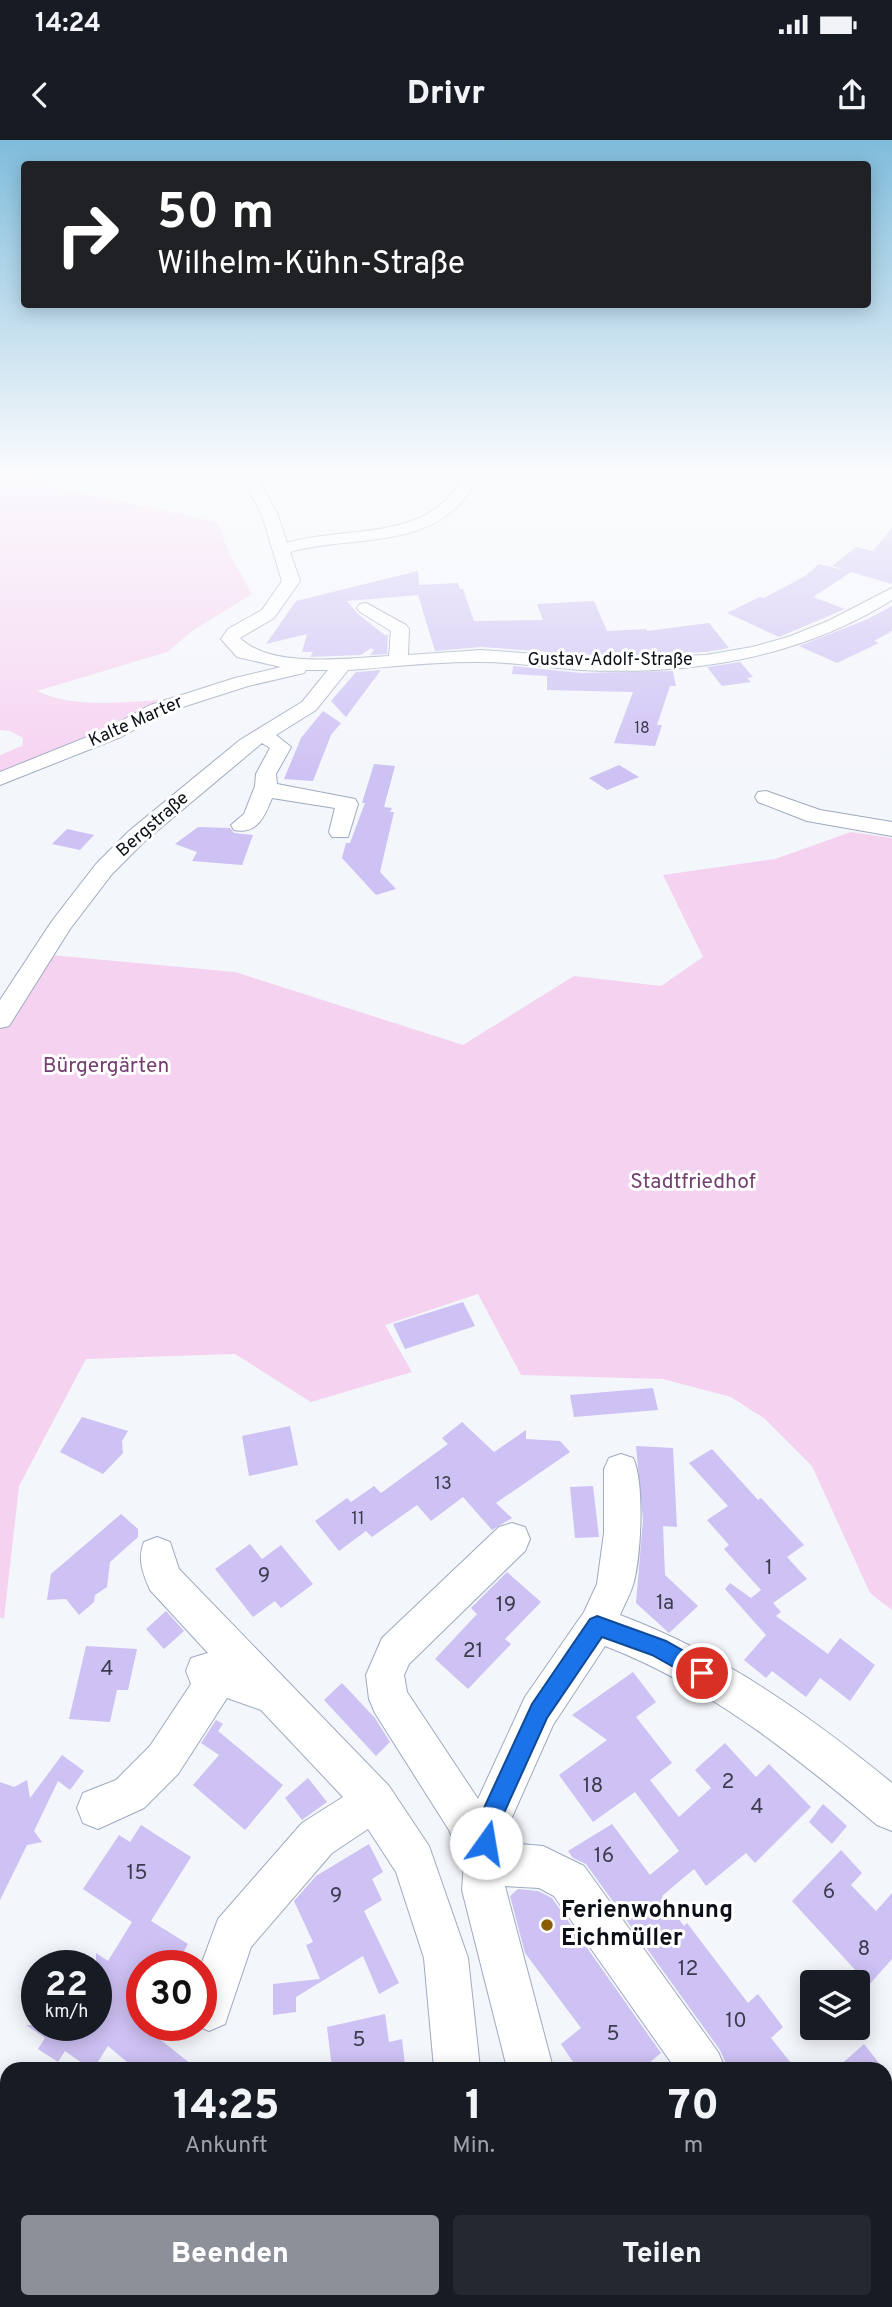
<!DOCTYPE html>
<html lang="de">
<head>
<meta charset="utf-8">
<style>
  :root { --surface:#171b24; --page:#242831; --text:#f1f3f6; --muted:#9ea1a6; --accent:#8c9099 }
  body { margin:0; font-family:Overpass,sans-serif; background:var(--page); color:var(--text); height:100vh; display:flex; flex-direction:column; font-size:26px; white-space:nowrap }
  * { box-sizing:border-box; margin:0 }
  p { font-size:23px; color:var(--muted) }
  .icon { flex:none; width:38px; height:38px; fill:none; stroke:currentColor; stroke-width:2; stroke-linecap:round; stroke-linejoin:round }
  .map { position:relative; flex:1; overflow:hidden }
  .details { position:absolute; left:0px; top:1922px; width:892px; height:247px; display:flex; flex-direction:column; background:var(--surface); border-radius:21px 21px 0 0; box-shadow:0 4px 18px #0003 }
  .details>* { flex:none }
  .guide { position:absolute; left:21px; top:21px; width:850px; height:147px; border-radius:7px; box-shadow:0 4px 18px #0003; background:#202124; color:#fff; overflow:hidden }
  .buttons { position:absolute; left:800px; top:1830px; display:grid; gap:14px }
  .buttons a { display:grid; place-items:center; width:70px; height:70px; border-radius:7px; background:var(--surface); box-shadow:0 4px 18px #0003; font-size:35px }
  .speed { position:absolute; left:21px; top:1810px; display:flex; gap:14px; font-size:35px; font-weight:700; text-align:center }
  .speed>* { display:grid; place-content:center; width:91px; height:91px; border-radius:50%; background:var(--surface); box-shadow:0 4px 18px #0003; line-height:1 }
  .speed small { font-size:18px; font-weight:400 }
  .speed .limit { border:10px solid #d22; background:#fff; color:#111 }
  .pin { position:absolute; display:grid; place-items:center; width:60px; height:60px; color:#fff; margin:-30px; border:4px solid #fff; border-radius:50%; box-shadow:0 2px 7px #0007 }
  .me { position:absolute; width:77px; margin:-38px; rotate:13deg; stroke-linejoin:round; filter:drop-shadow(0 0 5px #0008) }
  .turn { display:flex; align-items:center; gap:24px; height:147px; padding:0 21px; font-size:32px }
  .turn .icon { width:91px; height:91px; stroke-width:2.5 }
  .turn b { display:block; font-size:49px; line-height:60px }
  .eta { display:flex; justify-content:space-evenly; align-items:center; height:119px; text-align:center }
  .eta b { font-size:42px; font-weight:800; line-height:49px }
  .action { display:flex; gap:14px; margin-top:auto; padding:14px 21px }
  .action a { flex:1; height:80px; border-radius:7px; background:var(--accent); color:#fff; font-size:28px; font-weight:800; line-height:80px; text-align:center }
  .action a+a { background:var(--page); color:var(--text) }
  .status { display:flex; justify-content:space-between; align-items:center; height:49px; padding:0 35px; background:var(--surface); direction:ltr }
  .status svg { height:19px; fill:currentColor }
  header { display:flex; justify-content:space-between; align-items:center; height:91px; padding:0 21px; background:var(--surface); font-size:32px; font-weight:800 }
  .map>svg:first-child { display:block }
  .green { fill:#f6d2f1 }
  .building { fill:#cec1f4 }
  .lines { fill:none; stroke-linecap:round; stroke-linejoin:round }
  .minor-casing { stroke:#9eaac0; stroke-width:2 }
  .minor { fill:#fff; fill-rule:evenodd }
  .route { fill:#1a73e8; stroke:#114b97; stroke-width:2 }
  .poi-dot { fill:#8c5c04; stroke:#fff; stroke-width:2.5 }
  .labels { text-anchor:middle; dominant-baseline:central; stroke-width:6; stroke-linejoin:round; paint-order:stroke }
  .far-number-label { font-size:16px; fill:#3c3c4f }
  .far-street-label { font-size:18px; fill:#0c1018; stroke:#fff }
  .number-label { font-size:18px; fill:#3c3c4f }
  .park-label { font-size:21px; fill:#753f70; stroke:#fff }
  .near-number-label { font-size:21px; fill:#3c3c4f }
  .near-poi-label { font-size:24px; font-weight:bold; fill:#0c1018; stroke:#fff; text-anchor:start }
</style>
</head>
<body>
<div class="status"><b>14:24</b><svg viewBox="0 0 49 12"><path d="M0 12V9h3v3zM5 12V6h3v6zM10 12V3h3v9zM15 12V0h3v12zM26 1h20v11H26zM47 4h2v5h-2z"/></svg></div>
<header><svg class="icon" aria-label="back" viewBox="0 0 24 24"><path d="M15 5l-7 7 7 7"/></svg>Drivr<svg class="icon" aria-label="share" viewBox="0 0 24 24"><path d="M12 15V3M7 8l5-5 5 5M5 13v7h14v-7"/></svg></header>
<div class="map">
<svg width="892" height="2167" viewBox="0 0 892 2167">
  <rect width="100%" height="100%" fill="#f3f6fb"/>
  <g class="green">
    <path d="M0,334H27L59,348L217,382L229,413L252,454L192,491L167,512L37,551C76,570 131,561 174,559L0,633V615L22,606L23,598L10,591L0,590Z"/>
    <path d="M851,692L892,698V1470L870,1453L812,1326L765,1279L731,1257L663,1239L521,1235L478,1154L385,1185L412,1232L311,1262L235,1214L86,1219L19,1346L4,1479L0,1477V886L50,815L235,832L463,905L574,836L661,846L703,817L663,735L775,719Z"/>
  </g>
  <g class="building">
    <path d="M892,388V444L851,432L813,457L845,469L779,497L727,473L760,457L764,458L805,436L819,424L851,432L832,426L856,407L873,411Z"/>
    <path d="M418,431L419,445L458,443L460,449H463L474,481L543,480L537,464L594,461L607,491L646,489L647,491L709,483L729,508L706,512L608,516L481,507L435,511L418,455L347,461L358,474L386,496L388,493L387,514L370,515L374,510L371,508L361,515L310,517L313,512H302L307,494L266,504L296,461Z"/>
    <path d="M892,466V491L874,501L879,503L837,523L799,506L868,479Z"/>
    <path d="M740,522L753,537L747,538L751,542L722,546L707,527Z"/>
    <path d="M513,526L581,533L673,531L676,546H670L657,585H662L655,606L614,603L633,552L547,550V536L512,534Z"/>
    <path d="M381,530L346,577L331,561L356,532Z"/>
    <path d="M323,571L341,583L331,595L313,641L284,639L301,598Z"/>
    <path d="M374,624L395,626L384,667L392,668L390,672H394L380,732L396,749L376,755L342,718L346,703H350L365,663H362Z"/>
    <path d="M619,625L639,637L607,650L589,638Z"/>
    <path d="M198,687L230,688L234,693L253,695L242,725L192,721L197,712L175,704Z"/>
    <path d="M67,689L94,695L80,710L52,704Z"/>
    <path d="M463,1162L475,1186L405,1209L393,1184Z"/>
    <path d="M653,1248L658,1270L574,1277L570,1255Z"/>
    <path d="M82,1277L128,1291L122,1301L123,1313L103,1334L60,1312Z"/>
    <path d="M462,1282L494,1312L526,1290V1299L560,1301L570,1312L496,1363L512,1378L492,1390L463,1357L431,1381L417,1365L372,1397L366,1391L339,1411L315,1381L347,1358L351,1362L374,1346L381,1353L448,1304L442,1298Z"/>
    <path d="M290,1286L298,1325L249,1336L242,1296Z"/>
    <path d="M636,1306L673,1308L677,1387L663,1386L665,1435L698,1466L669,1493L636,1463L643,1380Z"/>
    <path d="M712,1309L758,1360L761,1358L804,1405L787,1417L807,1439L773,1463L781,1472L776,1476L828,1514L840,1498L875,1525L850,1561L820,1538L806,1557L772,1531L766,1538L744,1520L766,1495L725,1449L730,1443L751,1458L761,1450L724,1409L729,1405L707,1380L728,1366L689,1323Z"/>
    <path d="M593,1346L599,1397L575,1398L570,1347Z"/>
    <path d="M121,1374L138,1389V1397L110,1422L107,1447L95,1455L94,1462L79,1475L66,1459L47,1460L51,1434Z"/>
    <path d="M250,1404L262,1419L281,1405L313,1444L281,1468L275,1461L253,1477L215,1429Z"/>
    <path d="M507,1432L541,1462L505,1499L511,1504L468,1549L435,1519L477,1474L471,1468Z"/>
    <path d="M166,1471L184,1491L164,1509L146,1489Z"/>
    <path d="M86,1506L137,1509L128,1550H117L110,1582L69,1579Z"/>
    <path d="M633,1532L656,1562L636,1577L672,1623L650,1640L679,1677L711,1648L695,1630L725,1603L756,1637L769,1624L811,1667L755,1723L746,1713L706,1746L694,1729L662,1756L684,1786L687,1783L748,1863L758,1854L783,1887L771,1898L795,1928H728L720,1910L586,1724L573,1718L568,1711L612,1684L650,1735L679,1711L635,1652L593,1682L559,1635L607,1600L572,1575Z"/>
    <path d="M342,1543L375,1578L390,1602L376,1616L324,1560Z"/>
    <path d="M216,1580L223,1584L218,1591L283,1645L245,1690L193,1645L219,1615L201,1603Z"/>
    <path d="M62,1615L84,1631L70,1650L58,1641L34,1691L42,1702L27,1705L0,1760V1642L14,1647L27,1640L30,1658Z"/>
    <path d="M308,1638L327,1662L302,1680L285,1658Z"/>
    <path d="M823,1664L847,1686L832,1704L809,1682Z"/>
    <path d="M141,1685L191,1717L151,1781L188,1804L176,1825H142V1885L196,1928H134L108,1906L94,1928H89L65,1911L58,1922L38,1909L45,1898L26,1885H96V1813L108,1821L132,1782L83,1749L119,1695L130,1702Z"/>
    <path d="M369,1704L383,1732L372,1739L382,1760L364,1771L399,1843L379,1854L363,1816L296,1857V1872L273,1875V1844L320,1839L306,1805L313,1802L294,1761L316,1736Z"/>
    <path d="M841,1710L862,1733L851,1745L876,1771L892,1753V1819L869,1845L792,1761Z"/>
    <path d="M518,1749L538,1751L552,1758L661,1913L643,1928H577L561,1904L581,1888L525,1813L510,1756Z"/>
    <path d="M385,1874L389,1902L402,1899L405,1925L391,1928H332L327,1887Z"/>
    <path d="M864,1904L883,1928H837Z"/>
  </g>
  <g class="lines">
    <defs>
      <g id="minor">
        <path d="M240,334H255L278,375L287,403C339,387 411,400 450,356C456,350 460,341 465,334H480C474,343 469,353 462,361C423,409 344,396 290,412L300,441L274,478L240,498C271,529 348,518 389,516L391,491L360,472L357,468L360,464L366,463L406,485L409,489L408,515L481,510L608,519L706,515L752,507L788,497L828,481L892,448V460C797,519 691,535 581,530C548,528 514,522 481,522C436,521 392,527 348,530L316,570L276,595L291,607L276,634L277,644L355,659L358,664L348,697H332L329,692L335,668L272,658C265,676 257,695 234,690L231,685L244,674L255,646L256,634L270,608L262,603L145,701L112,734L70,789L9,886L0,888V860L52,781L96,724L129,691L240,600L302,562L328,530H306L304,533L248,546L164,573L121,597L0,645V632L107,589L150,565L235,538L281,527L237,517L221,499L228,489L262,470L282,441L262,375Z"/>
        <path d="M766,651L820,670L892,682V696L807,681L758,662L755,657L758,652Z"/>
        <path d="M621,1314L633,1318C645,1342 641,1418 633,1445C630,1455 624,1465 620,1475C722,1513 809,1575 892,1643V1691L877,1685C794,1615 707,1545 605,1506L553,1585L509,1684L507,1703L543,1706L584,1726L718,1912L725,1928H675L554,1756L539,1748L505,1746L553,1928H507L462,1750L464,1723L449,1690L375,1573L369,1559L366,1535L382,1498L499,1387L512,1383L525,1387L530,1399L525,1411L409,1524L404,1535L407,1552L478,1659L525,1557L584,1472L597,1444L604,1393V1329L609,1318Z"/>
        <path d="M157,1397L170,1402L179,1429L389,1646L429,1706L468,1818L480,1928H434L424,1818L396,1732L368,1689L332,1713L251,1807L225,1884L209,1891L195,1885H201V1825L218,1779L302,1683L343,1657L261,1570L227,1558L178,1634L144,1668L98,1689L83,1683L77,1668L83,1653L116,1640L150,1606L191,1544L186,1531L191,1518L208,1513L150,1450C143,1434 137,1419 144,1402Z"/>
        <path d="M0,2015L7,2018V2068L0,2065Z"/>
        <path d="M886,2139L892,2142V2167H853L851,2161H886Z"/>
        <path d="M147,2161H201L204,2167H149Z"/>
        <path d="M386,2161H437V2167H385Z"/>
        <path d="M595,2161H646L648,2167H596Z"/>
      </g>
    </defs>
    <use href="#minor" class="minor-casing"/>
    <use href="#minor" class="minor"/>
  </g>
  <linearGradient id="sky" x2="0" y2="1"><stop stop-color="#7fbcdb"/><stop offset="0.52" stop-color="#fafbfd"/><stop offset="1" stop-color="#fafbfd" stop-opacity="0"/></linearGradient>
  <rect width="892" height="637" fill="url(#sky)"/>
  <path class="route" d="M597,1476L666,1501L710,1526L713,1533L710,1540L702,1543L652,1515L602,1497L547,1578L499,1684L494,1711L486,1714L479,1711L475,1703L477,1683L532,1564L590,1479Z"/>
  <circle class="poi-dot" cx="547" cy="1785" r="7"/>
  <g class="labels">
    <g class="far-number-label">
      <text x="642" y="589">18</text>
    </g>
    <g class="far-street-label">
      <text x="610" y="520">Gustav-Adolf-Straße</text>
      <text transform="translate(136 582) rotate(-24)">Kalte Marter</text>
      <text transform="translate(153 685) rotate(-41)">Bergstraße</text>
    </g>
    <g class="number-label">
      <text x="443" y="1344">13</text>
      <text x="358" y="1379">11</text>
    </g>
    <g class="park-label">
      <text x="106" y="926">Bürgergärten</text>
      <text x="693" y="1042">Stadtfriedhof</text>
    </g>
    <g class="near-number-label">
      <text x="769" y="1428">1</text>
      <text x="264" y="1436">9</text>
      <text x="665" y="1463">1a</text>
      <text x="506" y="1465">19</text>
      <text x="473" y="1511">21</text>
      <text x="107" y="1529">4</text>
      <text x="728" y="1642">2</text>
      <text x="593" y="1646">18</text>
      <text x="757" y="1667">4</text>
      <text x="604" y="1716">16</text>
      <text x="137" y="1733">15</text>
      <text x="829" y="1752">6</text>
      <text x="336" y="1756">9</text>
      <text x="864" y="1809">8</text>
      <text x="688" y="1829">12</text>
      <text x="736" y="1881">10</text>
      <text x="613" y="1894">5</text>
      <text x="359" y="1900">5</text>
    </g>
    <g class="near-poi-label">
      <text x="561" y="1771">Ferienwohnung<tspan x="561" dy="28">Eichmüller</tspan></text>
    </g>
  </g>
</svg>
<div class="buttons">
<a><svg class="icon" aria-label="layers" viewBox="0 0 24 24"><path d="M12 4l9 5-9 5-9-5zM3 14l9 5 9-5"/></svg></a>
</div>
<div class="speed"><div>22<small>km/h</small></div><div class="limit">30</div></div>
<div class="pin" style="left:702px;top:1533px;background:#d93025"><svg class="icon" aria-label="arrive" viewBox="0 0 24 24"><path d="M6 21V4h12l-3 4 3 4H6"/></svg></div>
<svg class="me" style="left:486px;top:1703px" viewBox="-20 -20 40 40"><circle r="19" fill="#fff"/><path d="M0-13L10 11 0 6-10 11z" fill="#1a73e8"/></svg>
<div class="guide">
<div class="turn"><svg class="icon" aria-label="right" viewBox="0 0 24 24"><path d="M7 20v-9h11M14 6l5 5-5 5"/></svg><div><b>50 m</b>Wilhelm-Kühn-Straße</div></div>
</div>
<section class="details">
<div class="eta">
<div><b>14:25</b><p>Ankunft</p></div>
<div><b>1</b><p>Min.</p></div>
<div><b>70</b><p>m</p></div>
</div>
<div class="action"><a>Beenden</a><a>Teilen</a></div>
</section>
</div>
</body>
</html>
